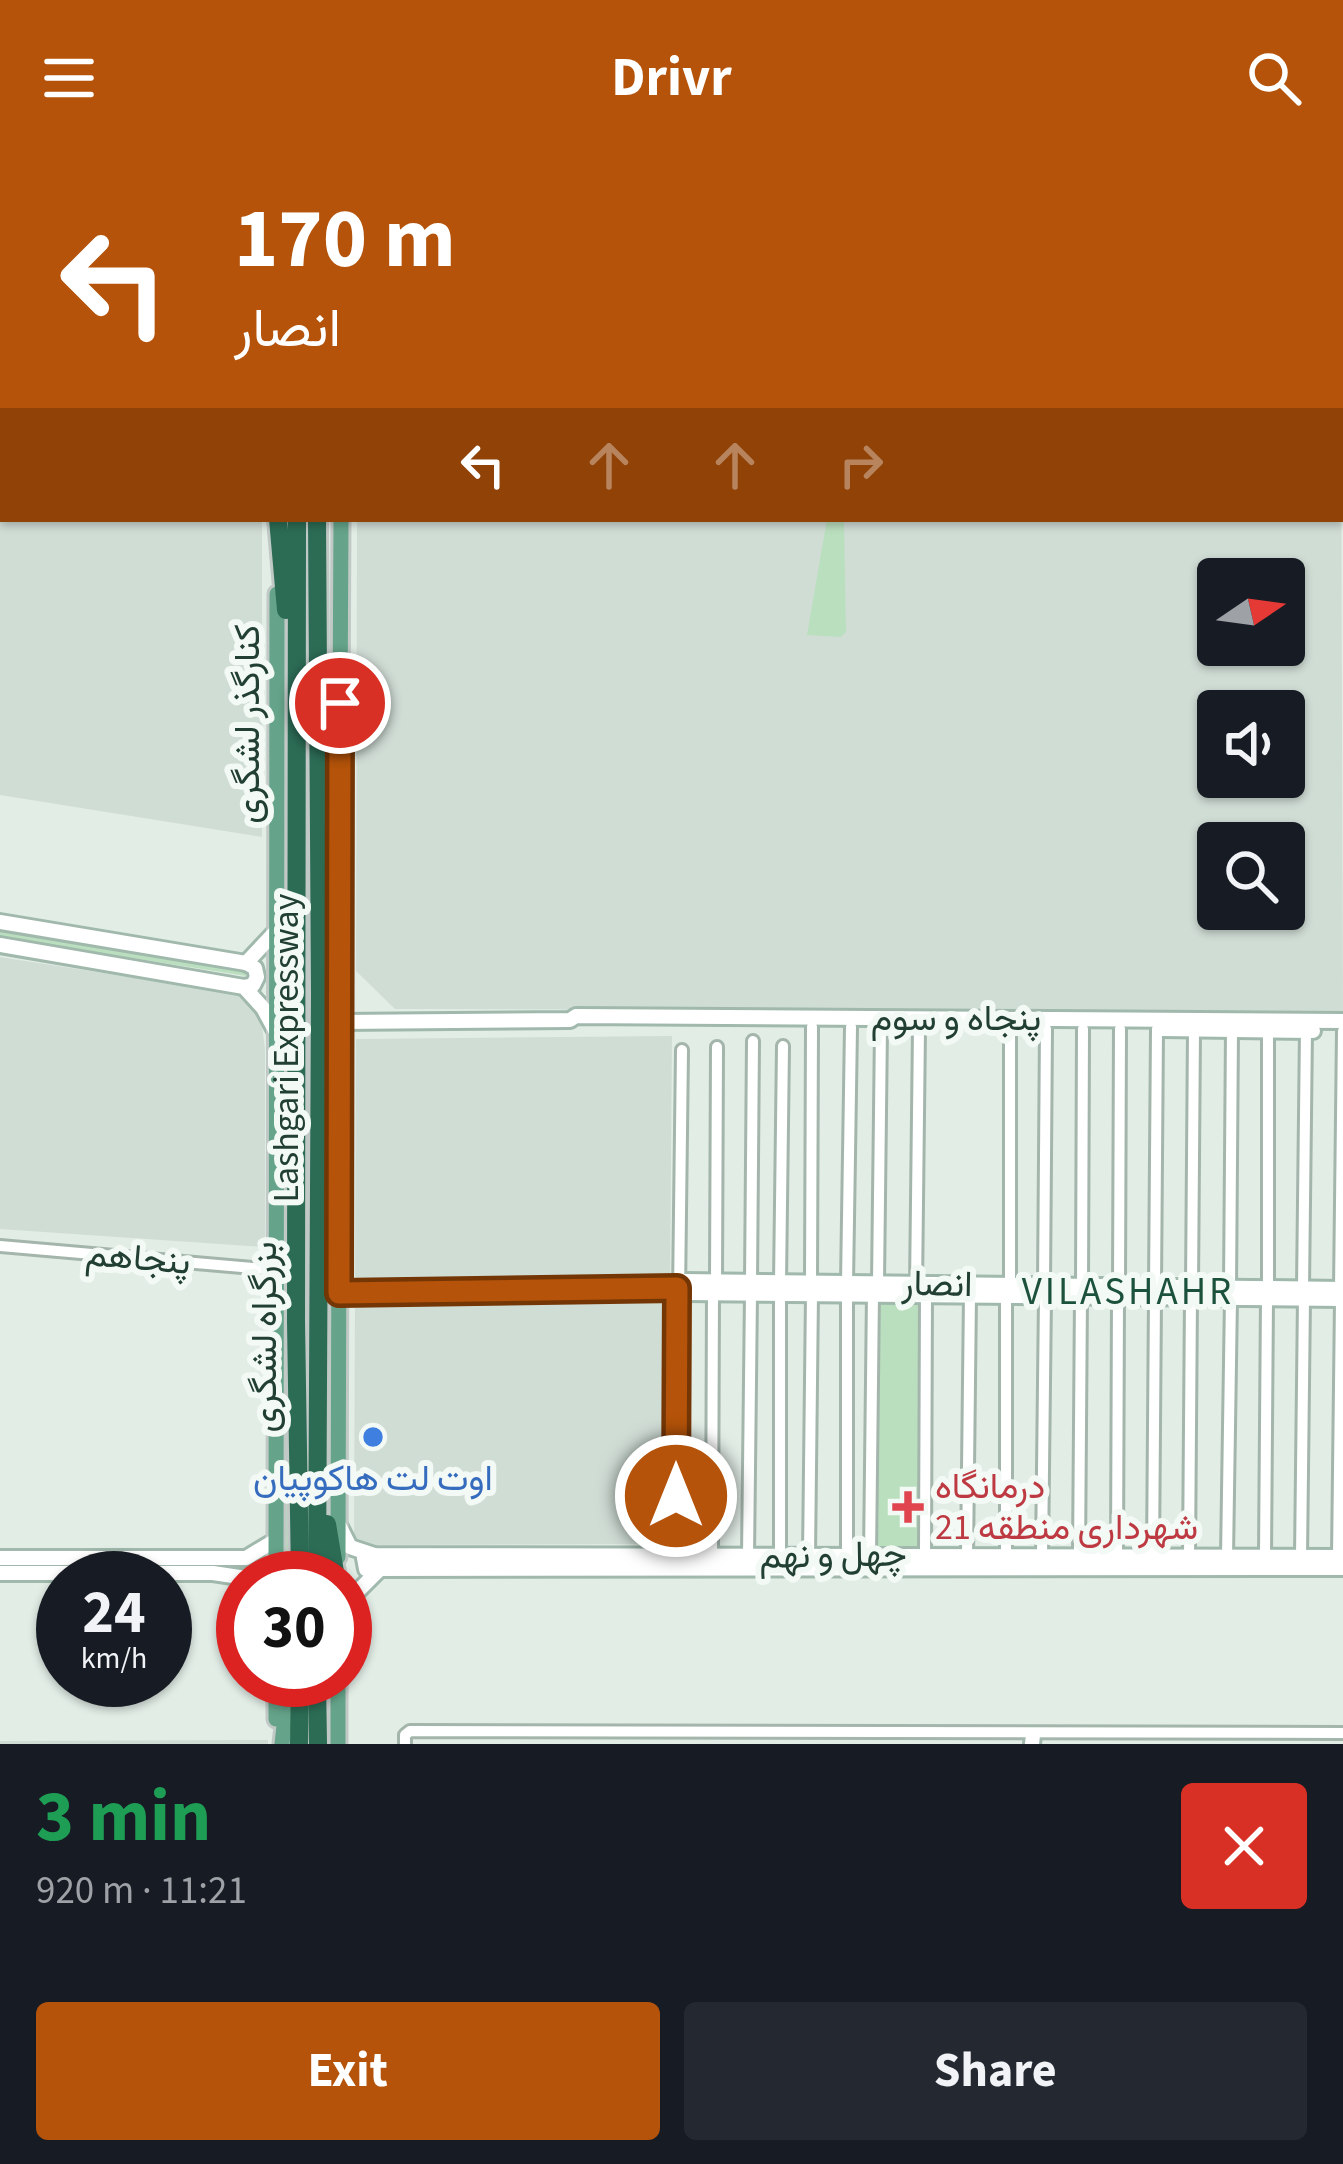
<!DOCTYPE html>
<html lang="en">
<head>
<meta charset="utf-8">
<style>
  :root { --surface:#171b24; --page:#242831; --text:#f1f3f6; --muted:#9ea1a6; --accent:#b45309 }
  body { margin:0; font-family:"Source Sans 3",Vazirmatn,sans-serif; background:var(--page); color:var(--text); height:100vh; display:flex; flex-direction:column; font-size:45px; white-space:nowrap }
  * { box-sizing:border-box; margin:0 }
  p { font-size:39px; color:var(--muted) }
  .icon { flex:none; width:66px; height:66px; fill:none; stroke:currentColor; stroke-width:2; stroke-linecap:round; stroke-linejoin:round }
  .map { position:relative; height:1588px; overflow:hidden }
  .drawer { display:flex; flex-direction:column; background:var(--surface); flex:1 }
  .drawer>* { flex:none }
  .banner { position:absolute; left:0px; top:0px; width:1344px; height:366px; box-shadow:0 3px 9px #0004; background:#b45309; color:#fff; overflow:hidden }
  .needle { width:78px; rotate:77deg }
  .fabs { position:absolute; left:1197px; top:402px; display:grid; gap:24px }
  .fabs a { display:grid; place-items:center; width:108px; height:108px; border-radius:12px; background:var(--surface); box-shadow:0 3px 9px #0004; font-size:60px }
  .speed { position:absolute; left:36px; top:1395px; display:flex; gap:24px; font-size:60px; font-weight:700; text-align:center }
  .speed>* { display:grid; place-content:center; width:156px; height:156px; border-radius:50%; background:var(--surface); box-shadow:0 3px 9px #0004; line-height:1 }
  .speed small { font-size:30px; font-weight:400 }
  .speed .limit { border:18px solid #d22; background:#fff; color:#111 }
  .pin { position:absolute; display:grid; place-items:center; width:102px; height:102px; color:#fff; margin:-51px; border:6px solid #fff; border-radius:50%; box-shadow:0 3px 12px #0007 }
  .me { position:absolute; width:132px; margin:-66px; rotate:0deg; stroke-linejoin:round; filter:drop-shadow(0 0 9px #0008) }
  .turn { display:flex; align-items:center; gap:42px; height:252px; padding:0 36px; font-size:54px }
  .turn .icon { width:156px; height:156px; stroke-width:2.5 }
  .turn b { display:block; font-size:84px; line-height:102px }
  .lanes { display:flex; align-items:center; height:114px; padding:0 36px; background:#0003; justify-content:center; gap:60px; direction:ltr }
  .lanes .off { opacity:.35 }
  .round { display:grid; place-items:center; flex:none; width:126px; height:126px; border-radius:12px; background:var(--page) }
  .headline { display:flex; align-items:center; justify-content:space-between; height:204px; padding:0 36px }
  h1 { font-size:72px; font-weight:700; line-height:90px; color:#1e9e55 }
  .action { display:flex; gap:24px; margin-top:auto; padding:24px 36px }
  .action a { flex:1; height:138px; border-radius:12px; background:var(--accent); color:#fff; font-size:48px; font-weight:700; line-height:138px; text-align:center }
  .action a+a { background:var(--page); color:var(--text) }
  header { display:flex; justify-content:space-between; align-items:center; height:156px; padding:0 36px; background:var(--accent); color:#fff; font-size:54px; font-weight:700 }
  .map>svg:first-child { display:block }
  .built { fill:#d0ddd5; fill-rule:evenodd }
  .green { fill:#badfbe }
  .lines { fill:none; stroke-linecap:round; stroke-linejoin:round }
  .street-casing { stroke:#a4b5ac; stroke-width:16 }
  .secondary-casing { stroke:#a0b9ac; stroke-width:20 }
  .primary-casing { stroke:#c1c9c6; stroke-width:21 }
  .highway-casing { stroke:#c1c9c6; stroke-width:24 }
  .street { stroke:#fff; stroke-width:10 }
  .secondary { stroke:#fff; stroke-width:14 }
  .primary { stroke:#65a48a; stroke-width:15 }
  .highway { stroke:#2c6c55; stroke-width:18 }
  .route-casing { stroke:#753606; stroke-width:30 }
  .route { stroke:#b45309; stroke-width:21 }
  .shop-dot { fill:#3f7fe0; stroke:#f3f9f5; stroke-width:4.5 }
  .health-dot { fill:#e0444e; stroke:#f3f9f5; stroke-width:4.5 }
  .labels { text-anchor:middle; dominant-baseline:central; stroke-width:12; stroke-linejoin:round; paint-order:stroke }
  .street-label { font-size:36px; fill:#213f32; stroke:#f3f9f5 }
  .shop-label { font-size:36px; fill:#366cbe; stroke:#f3f9f5 }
  .health-label { font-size:36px; fill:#be3a42; stroke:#f3f9f5; text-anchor:start }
  .neighbourhood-label { font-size:39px; letter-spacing:3px; fill:#1c523c; stroke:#f3f9f5 }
</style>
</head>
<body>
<header><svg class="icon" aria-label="menu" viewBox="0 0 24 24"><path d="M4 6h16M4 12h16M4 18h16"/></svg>Drivr<svg class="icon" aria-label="search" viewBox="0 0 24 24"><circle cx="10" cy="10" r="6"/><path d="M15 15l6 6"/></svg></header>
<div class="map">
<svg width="1343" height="1588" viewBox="0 0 1343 1588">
  <rect width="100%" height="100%" fill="#e2ede6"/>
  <g class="built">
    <path d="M363,0H1169L363,3Z"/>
    <path d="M1341,281L1343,856L395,853L356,815L357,363H1341ZM1218,423H1284V489H1218ZM1218,555H1284V621H1218ZM1218,687H1284V753H1218Z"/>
    <path d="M0,287L3,363H262V681L0,639Z"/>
    <path d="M0,801L238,838L260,855L265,893V1091L0,1073Z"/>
    <path d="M672,880L668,1388L354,1389L356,883Z"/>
    <path d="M268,1584V1588H0V1585Z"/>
  </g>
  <g class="green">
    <path d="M827,363H844L846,476L841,481L807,479Z"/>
    <path d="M282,483L292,547L288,1422H281Z"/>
    <path d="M0,771L245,812L246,820L0,781Z"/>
    <path d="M336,783L335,1353L327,1267L331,806Z"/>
    <path d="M875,1141H920L919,1395H872Z"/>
  </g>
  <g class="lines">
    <defs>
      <g id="street">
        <path d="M1341,162L1343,163"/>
        <path d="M0,1090L276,1114"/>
        <path d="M716,1125L717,891"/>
        <path d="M751,1126L753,885"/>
        <path d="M780,1126L783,890"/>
        <path d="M811,1126L812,871"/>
        <path d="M847,1127L851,871"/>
        <path d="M878,1127L881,871"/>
        <path d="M1010,1129V872"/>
        <path d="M1044,1129L1046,873"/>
        <path d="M1082,1130L1083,873"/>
        <path d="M1119,1130L1120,873"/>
        <path d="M1155,1131L1157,873"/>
        <path d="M1192,1131L1194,874"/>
        <path d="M916,1132L919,872"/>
        <path d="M1230,1132L1232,874"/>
        <path d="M1268,1132V874"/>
        <path d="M1303,1132L1306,874"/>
        <path d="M1340,1133L1343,875"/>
        <path d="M676,1381L682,894"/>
        <path d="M925,1398L926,1138"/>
        <path d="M712,1400L713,1137"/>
        <path d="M748,1400L751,1138"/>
        <path d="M780,1400V1138"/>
        <path d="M809,1400L812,1138"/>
        <path d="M847,1400V1138"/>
        <path d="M870,1400L873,1137"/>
        <path d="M967,1400L970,1139"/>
        <path d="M1006,1400V1140"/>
        <path d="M1042,1400L1045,1140"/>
        <path d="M1079,1400L1081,1140"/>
        <path d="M1117,1400L1118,1141"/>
        <path d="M1153,1400L1155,1141"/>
        <path d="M1189,1400L1191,1141"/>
        <path d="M1265,1400L1267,1142"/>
        <path d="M1227,1401L1231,1142"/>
        <path d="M1301,1401L1304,1142"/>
        <path d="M1338,1401L1341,1143"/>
        <path d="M405,1588V1579L410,1575L1343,1577"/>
      </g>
      <g id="secondary">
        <path d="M1341,257H1343"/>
        <path d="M1341,272H1343"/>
        <path d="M0,766L246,807"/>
        <path d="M0,789L244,831L263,852L277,878"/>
        <path d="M246,807L277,774"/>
        <path d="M244,831L253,829L257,821L255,812L246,807"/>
        <path d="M340,866L570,864L576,860L1343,865"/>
        <path d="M1162,873L1313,875"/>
        <path d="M677,1131L683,1125L1343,1133"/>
        <path d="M339,1137L677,1131L684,1137L1343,1143"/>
        <path d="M338,1367L350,1391L374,1399L1343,1401"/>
        <path d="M374,1399L364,1402L366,1413L1343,1412"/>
        <path d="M0,1402H246L276,1384"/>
        <path d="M0,1417H213L246,1422"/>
        <path d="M345,1456L352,1441L379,1414"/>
        <path d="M1032,1588L1033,1579"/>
      </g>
      <g id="primary">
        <path d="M278,3V0"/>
        <path d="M342,3V0"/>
        <path d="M340,555L341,363"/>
        <path d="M338,1401L340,723"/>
        <path d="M276,1422L277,438"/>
        <path d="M276,1563V1524"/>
        <path d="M282,1588L289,1524"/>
        <path d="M338,1588V1524"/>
      </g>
      <g id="highway">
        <path d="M297,3V0"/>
        <path d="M318,3V0"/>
        <path d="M278,363L286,454"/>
        <path d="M297,363L296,1165L300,1422"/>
        <path d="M317,363L320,837L317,1422"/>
        <path d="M330,761L340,547"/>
        <path d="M327,1368L336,1422"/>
        <path d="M317,1524L318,1588"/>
        <path d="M299,1588L300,1524"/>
      </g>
    </defs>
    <use href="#street" class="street-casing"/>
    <use href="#secondary" class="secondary-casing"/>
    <use href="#primary" class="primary-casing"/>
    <use href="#highway" class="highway-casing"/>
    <use href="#street" class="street"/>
    <use href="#secondary" class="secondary"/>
    <use href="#primary" class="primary"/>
    <use href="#highway" class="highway"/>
  </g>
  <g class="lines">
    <defs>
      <path id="route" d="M340,547L339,1137L677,1132L676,1340"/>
    </defs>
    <use href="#route" class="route-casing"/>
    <use href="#route" class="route"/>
  </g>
  <circle class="shop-dot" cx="373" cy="1281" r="12"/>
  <path class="health-dot" d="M902 1333h12v12h12v12h-12v12h-12v-12h-12v-12h12z"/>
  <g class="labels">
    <g class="street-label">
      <text transform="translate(247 568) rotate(-90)">کنارگذر لشگری</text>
      <text x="956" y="862">پنجاه و سوم</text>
      <text transform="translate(286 892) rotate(-90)">Lashgari Expressway</text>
      <text transform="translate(138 1102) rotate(5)">پنجاهم</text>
      <text transform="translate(937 1128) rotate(1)">انصار</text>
      <text transform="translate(264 1181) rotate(-90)">بزرگراه لشگری</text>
      <text transform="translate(833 1399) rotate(-1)">چهل و نهم</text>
    </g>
    <g class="shop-label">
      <text x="373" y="1322">اوت لت هاکوپیان</text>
    </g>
    <g class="health-label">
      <text x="935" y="1330">درمانگاه<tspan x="935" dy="41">شهرداری منطقه 21</tspan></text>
    </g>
    <g class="neighbourhood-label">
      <text x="1128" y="1136">VILASHAHR</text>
    </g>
  </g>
</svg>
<div class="fabs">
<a><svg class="needle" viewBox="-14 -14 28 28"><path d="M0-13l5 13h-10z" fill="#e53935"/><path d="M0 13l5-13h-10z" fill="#9ea1a6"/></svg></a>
<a><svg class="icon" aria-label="sound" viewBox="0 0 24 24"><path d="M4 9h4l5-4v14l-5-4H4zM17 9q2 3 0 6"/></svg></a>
<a><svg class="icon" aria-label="search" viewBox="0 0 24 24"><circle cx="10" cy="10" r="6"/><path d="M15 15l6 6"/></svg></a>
</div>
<div class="speed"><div>24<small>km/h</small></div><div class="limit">30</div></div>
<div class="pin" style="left:340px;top:547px;background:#d93025"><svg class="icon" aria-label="arrive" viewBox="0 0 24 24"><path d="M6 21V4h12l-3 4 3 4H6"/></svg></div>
<svg class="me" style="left:676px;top:1340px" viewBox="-20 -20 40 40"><circle r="17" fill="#b45309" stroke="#fff" stroke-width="3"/><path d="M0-11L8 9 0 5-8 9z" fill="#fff"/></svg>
<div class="banner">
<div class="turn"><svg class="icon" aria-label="left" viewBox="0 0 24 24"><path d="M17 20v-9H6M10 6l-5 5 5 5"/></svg><div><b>170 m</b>انصار</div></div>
<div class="lanes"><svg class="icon" aria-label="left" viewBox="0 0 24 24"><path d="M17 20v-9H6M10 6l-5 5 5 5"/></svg><svg class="icon off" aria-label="ahead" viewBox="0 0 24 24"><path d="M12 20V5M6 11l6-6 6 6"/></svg><svg class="icon off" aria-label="ahead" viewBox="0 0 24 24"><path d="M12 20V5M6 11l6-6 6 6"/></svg><svg class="icon off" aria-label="right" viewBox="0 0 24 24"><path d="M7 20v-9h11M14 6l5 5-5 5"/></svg></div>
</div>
</div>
<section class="drawer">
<div class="headline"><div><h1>3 min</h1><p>920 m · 11:21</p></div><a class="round" style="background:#d93025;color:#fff"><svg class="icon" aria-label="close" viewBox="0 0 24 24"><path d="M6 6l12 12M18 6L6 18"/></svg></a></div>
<div class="action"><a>Exit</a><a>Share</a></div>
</section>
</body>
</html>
